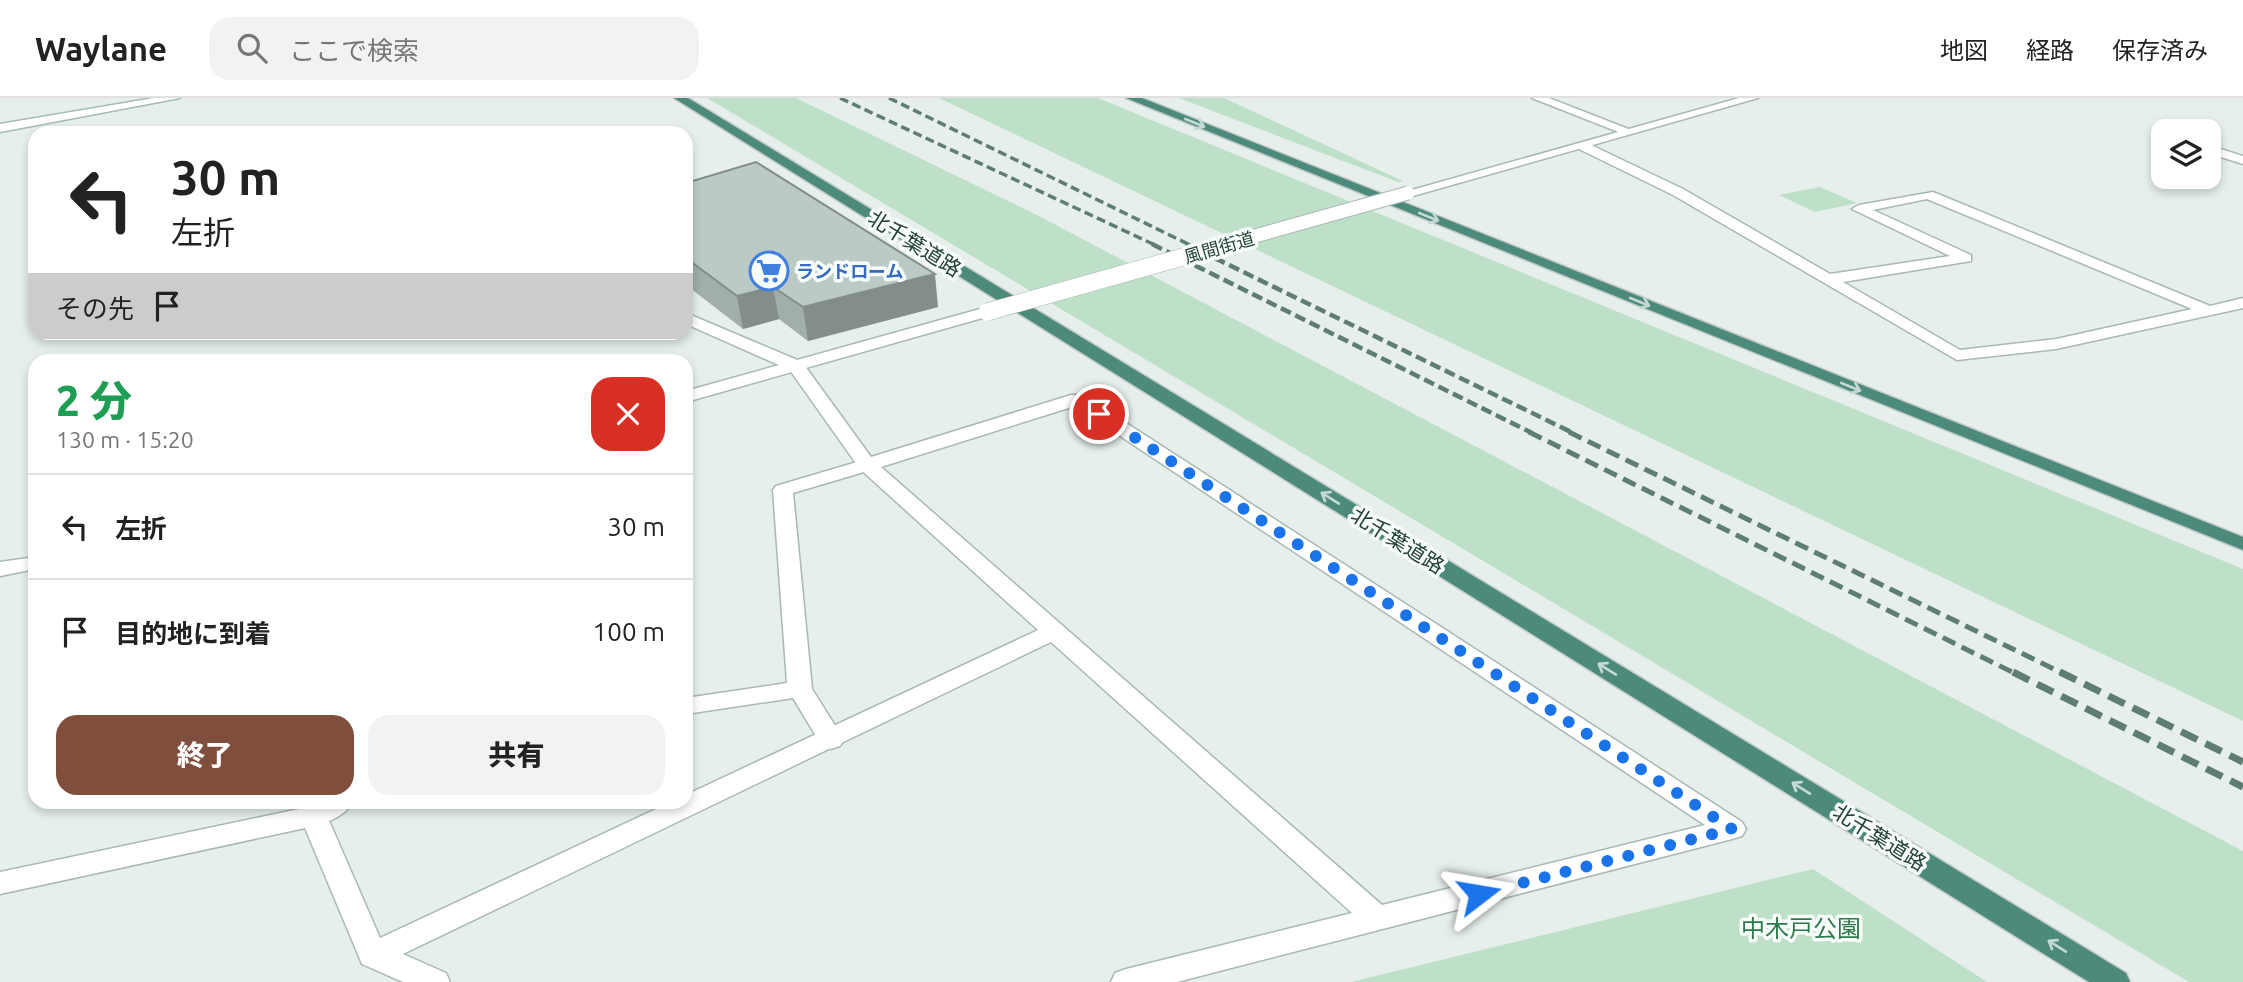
<!DOCTYPE html>
<html lang="ja">
<head>
<meta charset="utf-8">
<style>
  :root { --surface:#fff; --page:#f2f2f2; --text:#222; --muted:#767676; --line:#e0e0e0; --accent:#804e3d }
  body { margin:0; font-family:Ubuntu,"Noto Sans JP",sans-serif; background:var(--page); color:var(--text); height:100vh; display:flex; flex-direction:column; font-size:26px; white-space:nowrap }
  * { box-sizing:border-box; margin:0 }
  p { font-size:23px; color:var(--muted) }
  .icon { flex:none; width:38px; height:38px; fill:none; stroke:currentColor; stroke-width:2; stroke-linecap:round; stroke-linejoin:round }
  .map { position:relative; flex:1; overflow:hidden }
  .drawer { position:absolute; left:28px; top:256px; width:665px; height:455px; display:flex; flex-direction:column; background:var(--surface); border-radius:21px; box-shadow:0 4px 10px #0003 }
  .drawer>* { flex:none }
  .banner { position:absolute; left:28px; top:28px; width:665px; height:214px; border-radius:21px; box-shadow:0 4px 10px #0003; background:#fff; color:var(--text); overflow:hidden }
  .buttons { position:absolute; left:2151px; top:21px; display:grid; gap:14px }
  .buttons a { display:grid; place-items:center; width:70px; height:70px; border-radius:14px; background:var(--surface); box-shadow:0 4px 10px #0003; font-size:35px }
  .pin { position:absolute; display:grid; place-items:center; width:60px; height:60px; color:#fff; margin:-30px; border:4px solid #fff; border-radius:50%; box-shadow:0 2px 7px #0007 }
  .me { position:absolute; width:77px; margin:-38px; rotate:76deg; stroke-linejoin:round; filter:drop-shadow(0 0 5px #0008) }
  .turn { display:flex; align-items:center; gap:24px; height:147px; padding:0 28px; font-size:32px }
  .turn .icon { width:91px; height:91px; stroke-width:2.5 }
  .turn b { display:block; font-size:49px; line-height:60px }
  .then { display:flex; align-items:center; height:66px; padding:0 28px; background:#0003; gap:14px; font-size:26px }
  .round { display:grid; place-items:center; flex:none; width:74px; height:74px; border-radius:21px; background:var(--page) }
  .overview { display:flex; align-items:center; justify-content:space-between; height:119px; padding:0 28px }
  h1 { font-size:42px; font-weight:800; line-height:52px; color:#1e9e55 }
  .primary-button { display:flex; gap:14px; margin-top:auto; padding:14px 28px }
  .primary-button a { flex:1; height:80px; border-radius:21px; background:var(--accent); color:#fff; font-size:28px; font-weight:800; line-height:80px; text-align:center }
  .primary-button a+a { background:var(--page); color:var(--text) }
  ul { padding:0; list-style:none }
  li { display:flex; align-items:center; gap:21px; height:105px; padding:0 28px; border-top:2px solid var(--line) }
  li div { flex:1 }
  li b { display:block; font-size:26px }
  li em { font-style:normal }
  header { display:flex; align-items:center; gap:42px; box-sizing:border-box; height:98px; padding:0 35px; background:var(--surface); border-bottom:2px solid var(--line) }
  header strong { font-size:33px }
  nav { display:flex; gap:38px; margin-inline-start:auto; font-size:24px }
  .search { width:490px; height:63px; background:var(--page); display:flex; align-items:center; gap:18px; box-sizing:border-box; padding:0 24px; border-radius:21px; color:var(--muted); font-size:26px }
  .map>svg:first-child { display:block }
  .green { fill:#bfe0c8 }
  .lines { fill:none; stroke-linecap:round; stroke-linejoin:round }
  .service-casing { stroke:#a8b8b2; stroke-width:3 }
  .minor-casing { stroke:#a8b8b2; stroke-width:3 }
  .tertiary-casing { stroke:#a8b8b2; stroke-width:3 }
  .secondary-casing { stroke:#a4bbb3; stroke-width:3 }
  .trunk-casing { stroke:#c2cac8; stroke-width:3 }
  .service { fill:#fff; fill-rule:evenodd }
  .minor { fill:#fff; fill-rule:evenodd }
  .tertiary { fill:#fff; fill-rule:evenodd }
  .secondary { fill:#fff; fill-rule:evenodd }
  .trunk { fill:#4c8a7c; fill-rule:evenodd }
  .rail-far3 { stroke:#5f7d75; stroke-width:3.5; stroke-dasharray:9 4.5; stroke-linecap:butt }
  .rail-far2 { stroke:#5f7d75; stroke-width:4.5; stroke-dasharray:11 5; stroke-linecap:butt }
  .rail-far1 { stroke:#5f7d75; stroke-width:5; stroke-dasharray:14 7; stroke-linecap:butt }
  .rail { stroke:#5f7d75; stroke-width:7; stroke-dasharray:18 9; stroke-linecap:butt }
  .tertiary-bridge-far1-casing { stroke:#a8b8b2; stroke-width:15; stroke-linecap:butt }
  .tertiary-bridge-casing { stroke:#a8b8b2; stroke-width:18; stroke-linecap:butt }
  .tertiary-bridge-far1 { stroke:#fff; stroke-width:13 }
  .tertiary-bridge { stroke:#fff; stroke-width:17 }
  .wall { fill:#a1aea9 }
  .shaded-wall { fill:#838d89 }
  .building { fill:#bbcac4; stroke:#838d89; stroke-width:2 }
  .oneway { stroke:#c4d9d4 }
  .route { stroke:#1a73e8; stroke-width:12; stroke-dasharray:0 21.6 }
  .labels { text-anchor:middle; dominant-baseline:central; stroke-width:7; stroke-linejoin:round; paint-order:stroke }
  .far-street-label { font-size:18px; fill:#24423a; stroke:#f7fbf9 }
  .far-shop-label { font-size:18px; font-weight:bold; fill:#366cbe; stroke:#f7fbf9; text-anchor:start }
  .street-label { font-size:21px; fill:#24423a; stroke:#f7fbf9 }
  .near-park-label { font-size:24px; fill:#2d7a4b; stroke:#f7fbf9 }
</style>
</head>
<body>
<header>
<strong>Waylane</strong>
<div class="search"><svg class="icon" aria-label="search" viewBox="0 0 24 24"><circle cx="10" cy="10" r="6"/><path d="M15 15l6 6"/></svg>ここで検索</div>
<nav><a>地図</a><a>経路</a><a>保存済み</a></nav>
</header>
<div class="map">
<svg width="2243" height="884" viewBox="0 0 2243 884">
  <rect width="100%" height="100%" fill="#e6efeb"/>
  <g class="green">
    <path d="M707,0H796L1037,117L2243,753V884H2189Z"/>
    <path d="M939,0H1098L2243,471V623Z"/>
    <path d="M1179,0H1224L1403,83L1398,84Z"/>
    <path d="M1820,89L1857,105L1815,114L1779,97Z"/>
    <path d="M1813,771L1987,884H1351Z"/>
  </g>
  <g class="lines">
    <defs>
      <g id="service">
        <path d="M686,215L802,264L805,268L802,272H790L686,226Z"/>
        <path d="M867,361L877,367L874,371L793,395L812,591L844,642L840,648L831,651L822,648L793,600L686,616V600L787,585L773,392L776,388Z"/>
        <path d="M318,704H353C345,719 319,730 303,725L299,718L303,711Z"/>
      </g>
      <g id="minor">
        <path d="M1532,0H1549L1636,34L1626,37Z"/>
        <path d="M1579,45H1587L1683,91L1830,176L1950,158L1852,111L1859,107L1933,94L2210,208L2243,200V210L2056,251L1957,262L1673,97L1579,51ZM1927,101L2192,211L2056,241L1960,252L1843,184L1971,163V157L1873,112Z"/>
        <path d="M2208,47L2243,58V66L2208,55Z"/>
        <path d="M796,263L802,264L871,359L1071,297H1083L1742,724L1746,731L1742,738L1732,741L1177,884H1111L1115,875L1126,871L1352,815L1051,544L403,856L446,875L450,884H403L362,866L305,730L0,796V774L313,708L323,711L327,718L380,840L671,704H686V697L1038,532L860,371L787,268ZM1075,308L1705,727L1382,807L881,369Z"/>
      </g>
      <g id="tertiary">
        <path d="M1739,0H1758L1413,98L1401,95Z"/>
        <path d="M987,209L995,214L993,217L686,304V293Z"/>
        <path d="M35,459V471L0,478V464Z"/>
      </g>
      <path id="secondary" d="M154,0H180L0,34V26Z"/>
      <g id="trunk">
        <path d="M674,0H688L2126,875L2130,884H2089Z"/>
        <path d="M1126,0H1142L2243,439V452Z"/>
      </g>
    </defs>
    <use href="#service" class="service-casing"/>
    <use href="#minor" class="minor-casing"/>
    <use href="#tertiary" class="tertiary-casing"/>
    <use href="#secondary" class="secondary-casing"/>
    <use href="#trunk" class="trunk-casing"/>
    <use href="#service" class="service"/>
    <use href="#minor" class="minor"/>
    <use href="#tertiary" class="tertiary"/>
    <use href="#secondary" class="secondary"/>
    <use href="#trunk" class="trunk"/>
    <g class="rail-far3">
      <path d="M840,0L1155,147"/>
      <path d="M889,0L1190,147"/>
    </g>
    <g class="rail-far2">
      <path d="M1152,146L1532,335"/>
      <path d="M1186,146L1573,335"/>
    </g>
    <g class="rail-far1">
      <path d="M1529,334L2016,576"/>
      <path d="M1569,334L2064,576"/>
    </g>
    <g class="rail">
      <path d="M2013,574L2243,689"/>
      <path d="M2060,574L2243,664"/>
    </g>
    <defs>
      <path id="tertiary-bridge-far1" d="M1223,147L1408,95"/>
      <path id="tertiary-bridge" d="M987,214L1229,146"/>
    </defs>
    <use href="#tertiary-bridge-far1" class="tertiary-bridge-far1-casing"/>
    <use href="#tertiary-bridge" class="tertiary-bridge-casing"/>
    <use href="#tertiary-bridge-far1" class="tertiary-bridge-far1"/>
    <use href="#tertiary-bridge" class="tertiary-bridge"/>
  </g>
  <path class="wall" d="M686,85L938,209L808,243L779,221L743,231L686,187Z"/>
  <g class="shaded-wall">
    <path d="M935,176L938,209L808,243L803,209Z"/>
    <path d="M773,189L779,221L743,231L737,198Z"/>
  </g>
  <path class="building" d="M756,64L935,176L803,209L773,189L737,198L686,160V85Z"/>
  <defs><path id="oneway-shaft" d="M-6 0H5M1.5-3L5.5 0L1.5 3" fill="none" stroke-width="1.6" stroke-linecap="round" stroke-linejoin="round" transform="scale(1.75)"/></defs>
  <g class="oneway">
    <use href="#oneway-shaft" transform="translate(1195 25) rotate(22)"/>
    <use href="#oneway-shaft" transform="translate(1429 119) rotate(22)"/>
    <use href="#oneway-shaft" transform="translate(1640 204) rotate(22)"/>
    <use href="#oneway-shaft" transform="translate(1851 289) rotate(22)"/>
    <use href="#oneway-shaft" transform="translate(1330 400) rotate(-148)"/>
    <use href="#oneway-shaft" transform="translate(1607 571) rotate(-148)"/>
    <use href="#oneway-shaft" transform="translate(1801 690) rotate(-148)"/>
    <use href="#oneway-shaft" transform="translate(2057 848) rotate(-148)"/>
  </g>
  <g class="lines">
    <path class="route" d="M1099,316L1732,731L1479,796"/>
  </g>
  <defs>
    <symbol id="supermarket-ring" viewBox="-11 -11 22 22"><circle r="9.5" fill="#f7fbf9" stroke="#3f7fe0" stroke-width="1.5"/><path d="M-6-5.5h2.5l.6 2H6L4.5 2H-2.5L-4.4-4H-6ZM-1.5 3.2a1.3 1.3 0 1 0 .1 0ZM3 3.2a1.3 1.3 0 1 0 .1 0Z" fill="#3f7fe0"/></symbol>
  </defs>
  <g fill-rule="evenodd">
    <use href="#supermarket-ring" x="747" y="151" width="44" height="44"/>
  </g>
  <g class="labels">
    <g class="far-street-label">
      <text transform="translate(1219 149) rotate(-16)">風間街道</text>
    </g>
    <g class="far-shop-label">
      <text x="796" y="173">ランドローム</text>
    </g>
    <g class="street-label">
      <text transform="translate(915 145) rotate(32)">北千葉道路</text>
      <text transform="translate(1398 442) rotate(32)">北千葉道路</text>
      <text transform="translate(1880 739) rotate(32)">北千葉道路</text>
    </g>
    <g class="near-park-label">
      <text x="1801" y="830">中木戸公園</text>
    </g>
  </g>
</svg>
<div class="buttons">
<a><svg class="icon" aria-label="layers" viewBox="0 0 24 24"><path d="M12 4l9 5-9 5-9-5zM3 14l9 5 9-5"/></svg></a>
</div>
<div class="pin" style="left:1099px;top:316px;background:#d93025"><svg class="icon" aria-label="arrive" viewBox="0 0 24 24"><path d="M6 21V4h12l-3 4 3 4H6"/></svg></div>
<svg class="me" style="left:1479px;top:796px" viewBox="-20 -20 40 40"><path d="M0-17L14 15 0 8-14 15z" fill="#1a73e8" stroke="#fff" stroke-width="4"/></svg>
<div class="banner">
<div class="turn"><svg class="icon" aria-label="left" viewBox="0 0 24 24"><path d="M17 20v-9H6M10 6l-5 5 5 5"/></svg><div><b>30 m</b>左折</div></div>
<div class="then">その先<svg class="icon" aria-label="arrive" viewBox="0 0 24 24"><path d="M6 21V4h12l-3 4 3 4H6"/></svg></div>
</div>
<section class="drawer">
<div class="overview"><div><h1>2 分</h1><p>130 m · 15:20</p></div><a class="round" style="background:#d93025;color:#fff"><svg class="icon" aria-label="close" viewBox="0 0 24 24"><path d="M6 6l12 12M18 6L6 18"/></svg></a></div>
<ul>
<li><svg class="icon" aria-label="left" viewBox="0 0 24 24"><path d="M17 20v-9H6M10 6l-5 5 5 5"/></svg><div><b>左折</b></div><em>30 m</em></li>
<li><svg class="icon" aria-label="arrive" viewBox="0 0 24 24"><path d="M6 21V4h12l-3 4 3 4H6"/></svg><div><b>目的地に到着</b></div><em>100 m</em></li>
</ul>
<div class="primary-button"><a>終了</a><a>共有</a></div>
</section>
</div>
</body>
</html>
